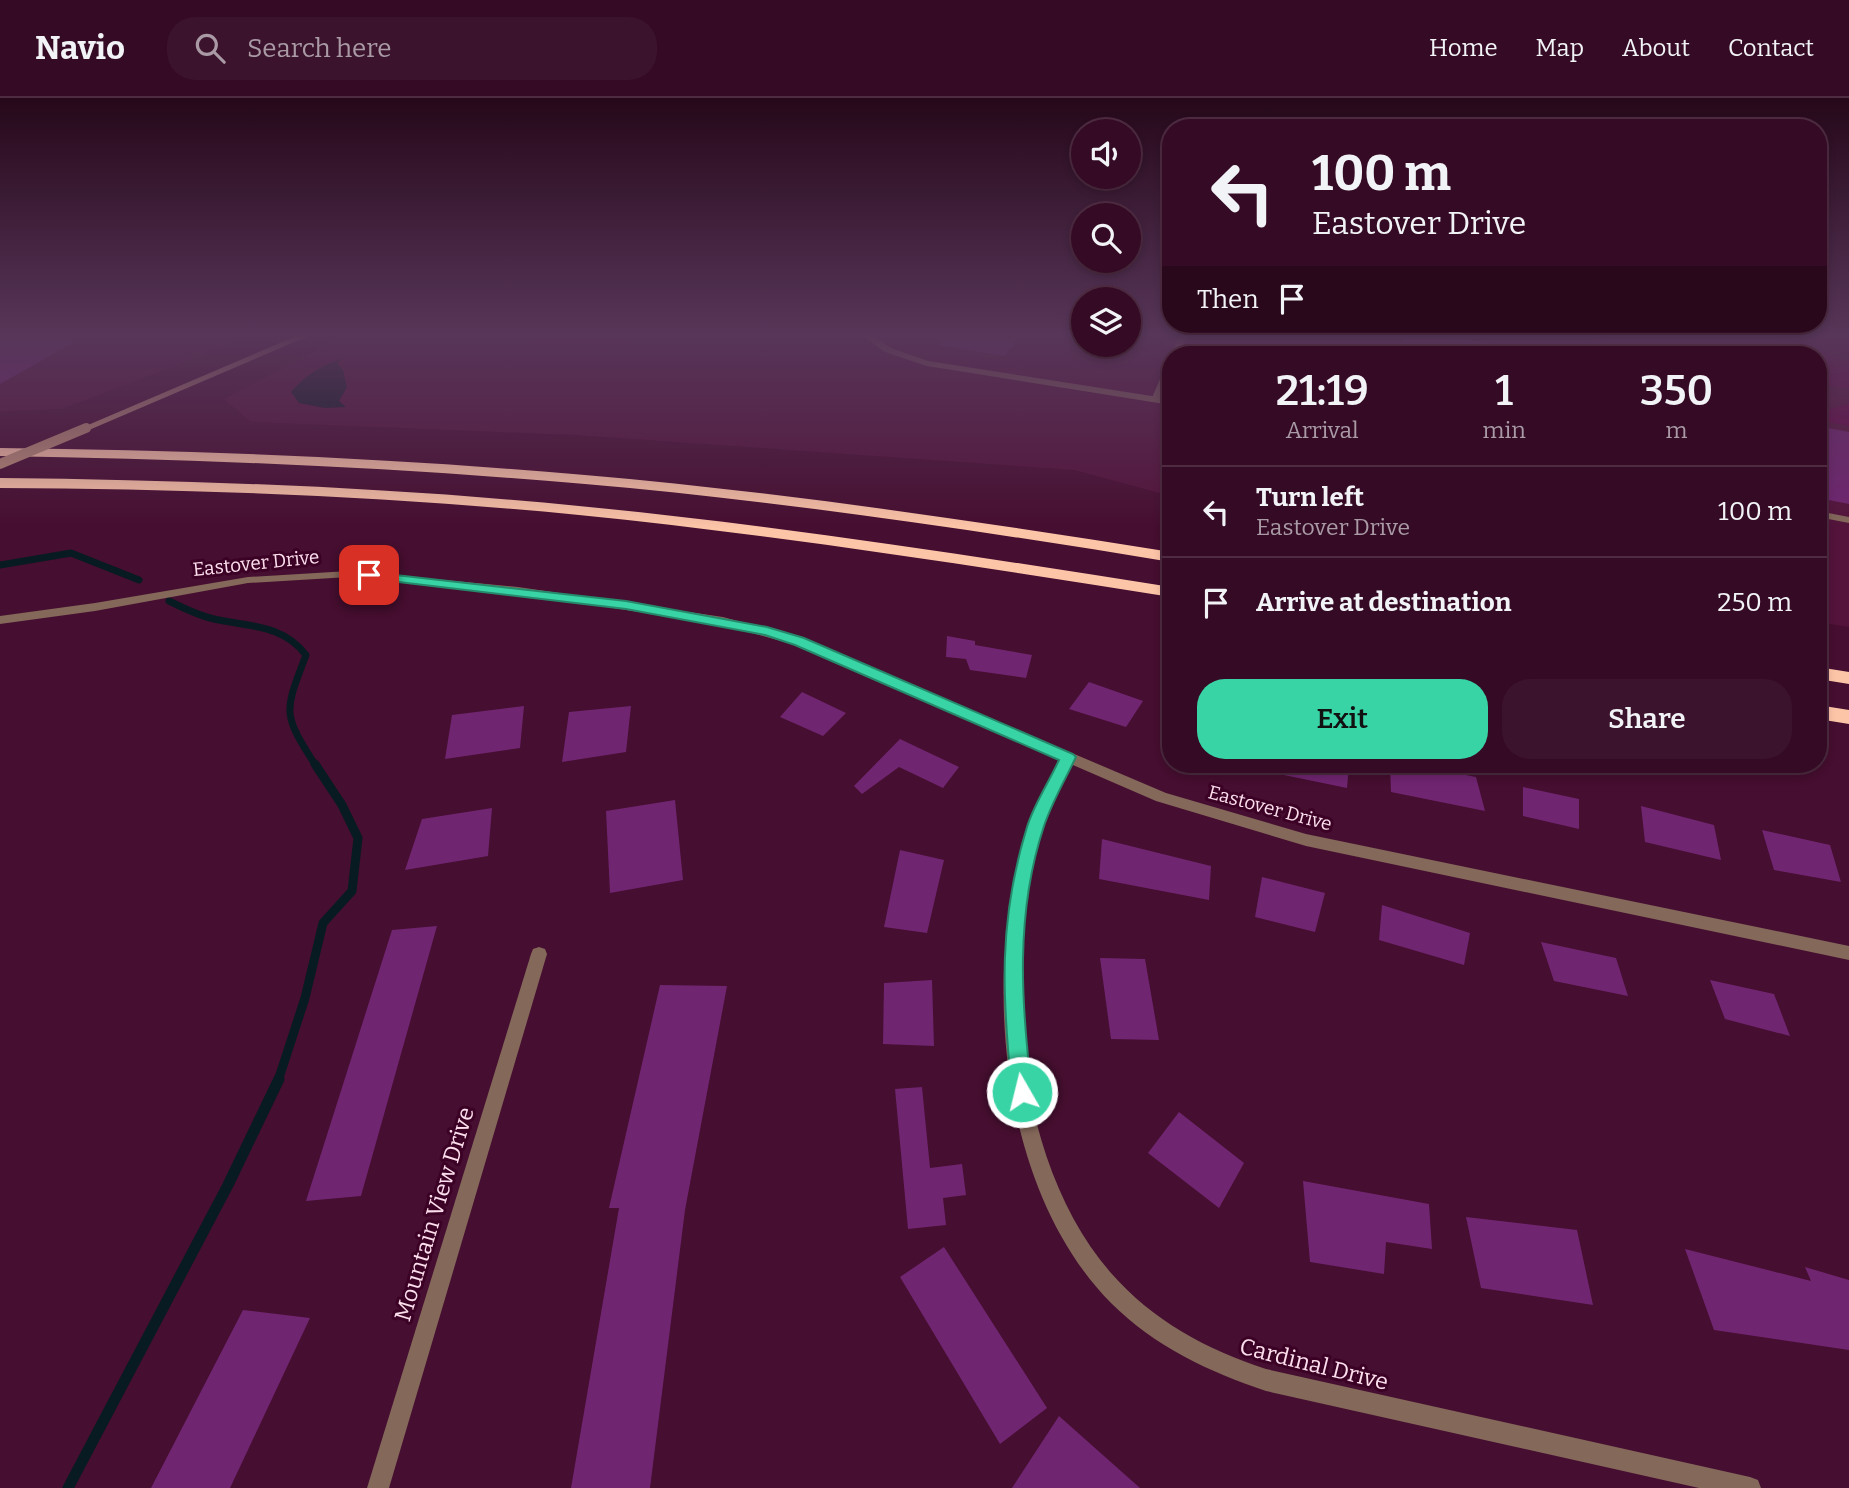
<!DOCTYPE html>
<html lang="en">
<head>
<meta charset="utf-8">
<style>
  :root { --surface:#340a24; --page:#3c132c; --text:#f1f3f6; --muted:#a99aa6; --line:#4e2b41; --accent:#39d4a5 }
  body { margin:0; font-family:Bitter,serif; background:var(--page); color:var(--text); height:100vh; display:flex; flex-direction:column; font-size:26px; white-space:nowrap }
  * { box-sizing:border-box; margin:0 }
  p { font-size:23px; color:var(--muted) }
  .icon { flex:none; width:38px; height:38px; fill:none; stroke:currentColor; stroke-width:2; stroke-linecap:round; stroke-linejoin:round }
  .map { position:relative; flex:1; overflow:hidden }
  .side { position:absolute; left:1162px; top:248px; width:665px; height:427px; display:flex; flex-direction:column; background:var(--surface); border-radius:28px; box-shadow:0 4px 10px #0003,0 0 0 2px var(--line) }
  .side>* { flex:none }
  .guide { position:absolute; left:1162px; top:21px; width:665px; height:214px; border-radius:28px; box-shadow:0 4px 10px #0003,0 0 0 2px var(--line); background:#340a24; color:var(--text); overflow:hidden }
  .buttons { position:absolute; left:1071px; top:21px; display:grid; gap:14px }
  .buttons a { display:grid; place-items:center; width:70px; height:70px; border-radius:50%; background:var(--surface); box-shadow:0 4px 10px #0003,0 0 0 2px var(--line); font-size:35px }
  .pin { position:absolute; display:grid; place-items:center; width:60px; height:60px; color:#fff; margin:-30px; border-radius:14px; box-shadow:0 4px 10px #0006 }
  .me { position:absolute; width:77px; margin:-38px; rotate:352deg; stroke-linejoin:round; filter:drop-shadow(0 0 5px #0008) }
  .turn { display:flex; align-items:center; gap:24px; height:147px; padding:0 35px; font-size:32px }
  .turn .icon { width:91px; height:91px; stroke-width:2.5 }
  .turn b { display:block; font-size:49px; line-height:60px }
  .then { display:flex; align-items:center; height:66px; padding:0 35px; background:#0003; gap:14px; font-size:26px }
  .eta { display:flex; justify-content:space-evenly; align-items:center; height:119px; text-align:center }
  .eta b { font-size:42px; font-weight:600; line-height:49px }
  .action { display:flex; gap:14px; margin-top:auto; padding:14px 35px }
  .action a { flex:1; height:80px; border-radius:28px; background:var(--accent); color:#111; font-size:28px; font-weight:600; line-height:80px; text-align:center }
  .action a+a { background:var(--page); color:var(--text) }
  ul { padding:0; list-style:none }
  li { display:flex; align-items:center; gap:21px; height:91px; padding:0 35px; border-top:2px solid var(--line) }
  li div { flex:1 }
  li b { display:block; font-size:26px }
  li em { font-style:normal }
  header { display:flex; align-items:center; gap:42px; box-sizing:border-box; height:98px; padding:0 35px; background:var(--surface); border-bottom:2px solid var(--line) }
  header strong { font-size:33px }
  nav { display:flex; gap:38px; margin-inline-start:auto; font-size:24px }
  .search { width:490px; height:63px; background:var(--page); display:flex; align-items:center; gap:18px; box-sizing:border-box; padding:0 24px; border-radius:28px; color:var(--muted); font-size:26px }
  .map>svg:first-child { display:block }
  .built { fill:#53133a }
  .green { fill:#650444 }
  .water { fill:#081b22 }
  .lines { fill:none; stroke-linecap:round; stroke-linejoin:round }
  .stream-far2 { stroke:#081b22; stroke-width:7 }
  .stream-far1 { stroke:#081b22; stroke-width:9 }
  .stream { stroke:#081b22; stroke-width:11 }
  .building { fill:#702571 }
  .minor { fill:#84685a; fill-rule:evenodd }
  .tertiary { fill:#84685a; fill-rule:evenodd }
  .secondary { fill:#b98c75; fill-rule:evenodd }
  .motorway { fill:#fdc5a8; fill-rule:evenodd }
  .secondary-bridge { stroke:#b98c75; stroke-width:10 }
  .route { fill:#39d4a5; stroke:#258a6b; stroke-width:2 }
  .labels { text-anchor:middle; dominant-baseline:central; stroke-width:6; stroke-linejoin:round; paint-order:stroke }
  .street-label { font-size:19px; fill:#fcdeec; stroke:#3b0226 }
  .near-street-label { font-size:23px; fill:#fcdeec; stroke:#3b0226 }
</style>
</head>
<body>
<header>
<strong>Navio</strong>
<div class="search"><svg class="icon" aria-label="search" viewBox="0 0 24 24"><circle cx="10" cy="10" r="6"/><path d="M15 15l6 6"/></svg>Search here</div>
<nav><a>Home</a><a>Map</a><a>About</a><a>Contact</a></nav>
</header>
<div class="map">
<svg width="1849" height="1390" viewBox="0 0 1849 1390">
  <rect width="100%" height="100%" fill="#460e30"/>
  <g class="built">
    <path d="M0,236H258L62,311L0,313Z"/>
    <path d="M347,236H1083V247H1129V236H1849V529L1818,524V257H1171V398L1074,372L575,337L251,324L224,301Z"/>
  </g>
  <g class="green">
    <path d="M502,236L567,241L642,236L607,254L593,250L602,244L544,247Z"/>
    <path d="M1570,236H1784L1849,264V290L1818,286V257H1651Z"/>
    <path d="M1797,236H1849V259Z"/>
    <path d="M1849,306V328L1818,322L1820,314Z"/>
  </g>
  <path class="water" d="M341,261L337,265L343,272L347,289L339,303L346,309L325,310L299,305L291,294C304,278 322,267 341,261Z"/>
  <g class="lines">
    <g class="stream-far2">
      <path d="M0,467L71,455L139,482"/>
      <path d="M169,503C183,510 195,516 210,520C246,529 282,525 306,557C284,615 282,615 316,668"/>
    </g>
    <path class="stream-far1" d="M278,983L305,900L323,825L352,793L358,740L342,707L315,666"/>
    <path class="stream" d="M68,1390L228,1087L279,981"/>
  </g>
  <g class="building">
    <path d="M0,236H89L0,286Z"/>
    <path d="M941,236H1021L1005,258L940,248Z"/>
    <path d="M1406,236H1432L1492,246L1491,257H1399Z"/>
    <path d="M1823,329L1849,334V406L1818,400V344L1828,346Z"/>
    <path d="M947,538L975,543V547L1032,557L1026,580L970,572L966,561L946,559Z"/>
    <path d="M1089,584L1143,603L1126,629L1069,611Z"/>
    <path d="M802,594L846,615L823,638L780,619Z"/>
    <path d="M524,608L520,650L445,661L452,617Z"/>
    <path d="M631,608L626,654L562,664L569,614Z"/>
    <path d="M900,641L959,669L943,690L899,669L862,696L854,688Z"/>
    <path d="M1280,667H1349L1347,690L1279,676Z"/>
    <path d="M1390,667H1415L1476,679L1485,713L1391,694Z"/>
    <path d="M1523,689L1579,701V731L1523,718Z"/>
    <path d="M675,702L683,782L610,795L606,713Z"/>
    <path d="M1641,708L1714,727L1721,762L1645,744Z"/>
    <path d="M492,710L488,758L405,772L422,721Z"/>
    <path d="M1762,732L1830,747L1841,784L1774,772Z"/>
    <path d="M1102,741L1211,768L1209,802L1099,781Z"/>
    <path d="M900,752L944,762L927,835L884,829Z"/>
    <path d="M1262,779L1325,795L1315,834L1255,819Z"/>
    <path d="M1382,807L1470,835L1464,867L1379,842Z"/>
    <path d="M437,828L361,1098L306,1103L392,832Z"/>
    <path d="M1541,844L1616,860L1628,898L1554,883Z"/>
    <path d="M1100,860L1145,861L1159,942L1111,941Z"/>
    <path d="M932,882L934,948L883,946L884,885Z"/>
    <path d="M1710,882L1774,896L1790,938L1725,921Z"/>
    <path d="M660,887L727,888L685,1112L650,1390H571L619,1110H609Z"/>
    <path d="M922,989L930,1070L962,1066L966,1097L943,1100L946,1127L908,1131L895,991Z"/>
    <path d="M1179,1014L1244,1065L1219,1110L1148,1055Z"/>
    <path d="M1303,1083L1429,1106L1432,1151L1386,1144L1384,1176L1310,1164Z"/>
    <path d="M1466,1119L1577,1132L1593,1207L1481,1190Z"/>
    <path d="M944,1149L1047,1310L1000,1346L900,1179Z"/>
    <path d="M1685,1151L1811,1183L1805,1169L1849,1182V1252L1714,1232Z"/>
    <path d="M243,1212L310,1220L230,1390H151Z"/>
    <path d="M1059,1318L1140,1390H1012Z"/>
  </g>
  <g class="lines">
    <g class="minor">
      <path d="M1180,236H1188L1179,257H1171Z"/>
      <path d="M1171,263V276L1159,302L1152,304L1151,302L1167,265Z"/>
      <path d="M1068,654L1075,659C1066,678 1055,697 1048,716C997,852 1013,1063 1111,1175C1152,1222 1207,1252 1266,1271L1750,1379L1758,1382L1761,1390H1699L1266,1293C1209,1274 1154,1248 1111,1205C1010,1103 986,918 1015,782C1024,738 1042,699 1061,659Z"/>
      <path d="M539,849L545,851L547,856L389,1390H367L531,856L533,851Z"/>
    </g>
    <g class="tertiary">
      <path d="M860,236H870L891,250L928,263L1171,301V307L927,268L885,254Z"/>
      <path d="M1818,413L1849,419V425L1818,419Z"/>
      <path d="M349,473L518,489L723,519L804,541L1166,695L1306,736L1849,848V862L1306,748L1156,703L796,547L722,527L518,495L349,479L248,485L95,513L0,526V518L95,505L248,479Z"/>
    </g>
    <path class="secondary" d="M301,236H313L89,332L81,330Z"/>
    <g class="motorway">
      <path d="M0,350C195,352 390,360 585,377C781,394 976,423 1171,454V464C976,432 781,403 585,386C390,369 195,361 0,358Z"/>
      <path d="M0,380C193,382 386,389 579,408C777,427 974,458 1171,489V499C974,468 777,437 579,417C386,398 193,391 0,390Z"/>
      <path d="M1818,569L1849,574V586L1818,581Z"/>
      <path d="M1818,607L1849,612V626L1818,621Z"/>
    </g>
    <path class="secondary-bridge" d="M0,366L86,330"/>
  </g>
  <linearGradient id="sky" x2="0" y2="1"><stop stop-color="#26081a"/><stop offset="0.55" stop-color="#573659"/><stop offset="1" stop-color="#573659" stop-opacity="0"/></linearGradient>
  <rect width="1849" height="431" fill="url(#sky)"/>
  <path class="route" d="M369,474L626,503L767,529L804,540L1073,656L1076,659C1065,682 1052,704 1044,728C1015,815 1021,905 1032,994L1029,1001L1022,1003L1015,1001L1012,994C1002,898 998,823 1027,729C1034,706 1049,684 1059,662L795,547L765,537L626,511L365,480L363,477Z"/>
  <g class="labels">
    <g class="street-label">
      <text transform="translate(256 465) rotate(-6)">Eastover Drive</text>
      <text transform="translate(1270 710) rotate(15)">Eastover Drive</text>
    </g>
    <g class="near-street-label">
      <text transform="translate(434 1116) rotate(-73)">Mountain View Drive</text>
      <text transform="translate(1314 1266) rotate(14)">Cardinal Drive</text>
    </g>
  </g>
</svg>
<div class="buttons">
<a><svg class="icon" aria-label="sound" viewBox="0 0 24 24"><path d="M4 9h4l5-4v14l-5-4H4zM17 9q2 3 0 6"/></svg></a>
<a><svg class="icon" aria-label="search" viewBox="0 0 24 24"><circle cx="10" cy="10" r="6"/><path d="M15 15l6 6"/></svg></a>
<a><svg class="icon" aria-label="layers" viewBox="0 0 24 24"><path d="M12 4l9 5-9 5-9-5zM3 14l9 5 9-5"/></svg></a>
</div>
<div class="pin" style="left:369px;top:477px;background:#d93025"><svg class="icon" aria-label="arrive" viewBox="0 0 24 24"><path d="M6 21V4h12l-3 4 3 4H6"/></svg></div>
<svg class="me" style="left:1022px;top:994px" viewBox="-20 -20 40 40"><circle r="17" fill="#39d4a5" stroke="#fff" stroke-width="3"/><path d="M0-11L8 9 0 5-8 9z" fill="#fff"/></svg>
<div class="guide">
<div class="turn"><svg class="icon" aria-label="left" viewBox="0 0 24 24"><path d="M17 20v-9H6M10 6l-5 5 5 5"/></svg><div><b>100 m</b>Eastover Drive</div></div>
<div class="then">Then<svg class="icon" aria-label="arrive" viewBox="0 0 24 24"><path d="M6 21V4h12l-3 4 3 4H6"/></svg></div>
</div>
<section class="side">
<div class="eta">
<div><b>21:19</b><p>Arrival</p></div>
<div><b>1</b><p>min</p></div>
<div><b>350</b><p>m</p></div>
</div>
<ul>
<li><svg class="icon" aria-label="left" viewBox="0 0 24 24"><path d="M17 20v-9H6M10 6l-5 5 5 5"/></svg><div><b>Turn left</b><p>Eastover Drive</p></div><em>100 m</em></li>
<li><svg class="icon" aria-label="arrive" viewBox="0 0 24 24"><path d="M6 21V4h12l-3 4 3 4H6"/></svg><div><b>Arrive at destination</b></div><em>250 m</em></li>
</ul>
<div class="action"><a>Exit</a><a>Share</a></div>
</section>
</div>
</body>
</html>
